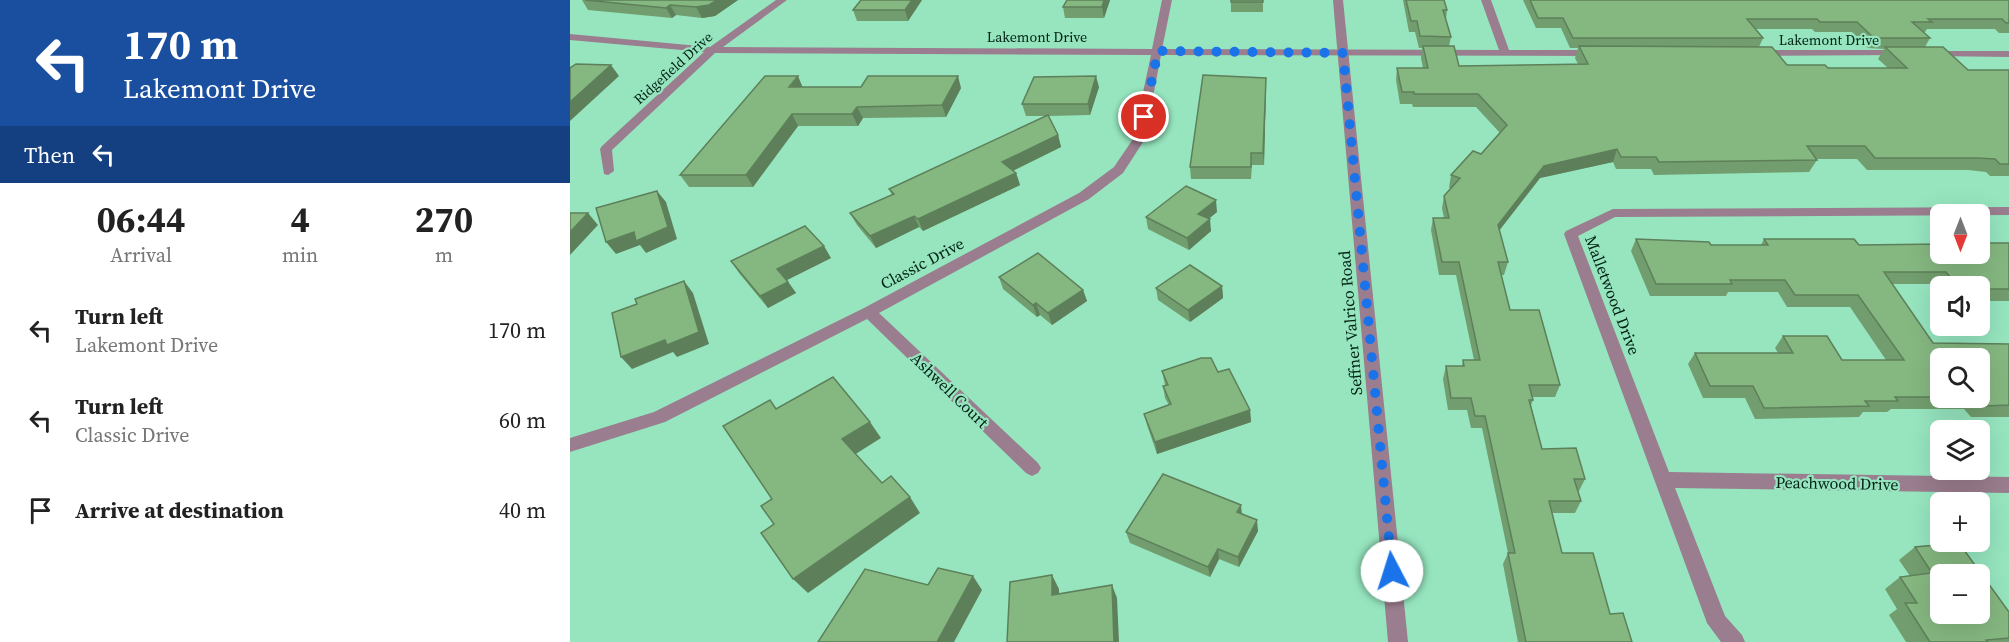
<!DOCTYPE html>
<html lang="en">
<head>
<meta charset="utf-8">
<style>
  :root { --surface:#fff; --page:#f2f2f2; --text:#222; --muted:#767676 }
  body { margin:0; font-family:"Source Serif 4",serif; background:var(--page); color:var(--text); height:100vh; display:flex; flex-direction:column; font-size:22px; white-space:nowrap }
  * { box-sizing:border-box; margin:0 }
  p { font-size:20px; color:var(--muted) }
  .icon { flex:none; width:33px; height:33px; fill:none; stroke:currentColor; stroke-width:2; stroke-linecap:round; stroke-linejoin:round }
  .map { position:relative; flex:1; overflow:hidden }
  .details { display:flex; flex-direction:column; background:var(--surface); width:570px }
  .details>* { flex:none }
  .banner { background:#1a4fa0; color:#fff; overflow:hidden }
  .needle { width:39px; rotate:180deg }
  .controls { position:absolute; left:1360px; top:204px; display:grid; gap:12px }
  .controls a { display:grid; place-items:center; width:60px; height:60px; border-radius:9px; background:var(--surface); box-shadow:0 6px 24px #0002; font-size:30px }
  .pin { position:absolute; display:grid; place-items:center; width:51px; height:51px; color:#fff; margin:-26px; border:3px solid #fff; border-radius:50%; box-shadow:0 2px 6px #0007 }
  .me { position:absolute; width:66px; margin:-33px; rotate:355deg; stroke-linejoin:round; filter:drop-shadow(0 0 4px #0008) }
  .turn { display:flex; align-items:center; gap:21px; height:126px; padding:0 24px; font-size:27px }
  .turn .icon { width:78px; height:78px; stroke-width:2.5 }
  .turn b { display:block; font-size:42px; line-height:51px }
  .then { display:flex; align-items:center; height:57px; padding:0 24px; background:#0003; gap:12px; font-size:22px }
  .eta { display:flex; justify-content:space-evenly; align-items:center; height:102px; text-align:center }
  .eta b { font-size:36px; font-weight:700; line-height:42px }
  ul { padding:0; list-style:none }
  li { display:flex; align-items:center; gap:18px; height:90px; padding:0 24px }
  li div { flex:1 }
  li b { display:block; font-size:22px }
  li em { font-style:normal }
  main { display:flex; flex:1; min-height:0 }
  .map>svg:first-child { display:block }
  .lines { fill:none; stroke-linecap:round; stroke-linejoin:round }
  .minor { fill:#9a7d8e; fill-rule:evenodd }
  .tertiary { fill:#9a7d8e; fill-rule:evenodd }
  .wall { fill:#729d6e; fill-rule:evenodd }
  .shaded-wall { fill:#5d805a }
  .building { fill:#85b780; stroke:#5d805a; stroke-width:1.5; fill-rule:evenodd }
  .route { stroke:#1a73e8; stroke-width:10; stroke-dasharray:0 18 }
  .labels { text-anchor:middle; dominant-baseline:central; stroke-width:4.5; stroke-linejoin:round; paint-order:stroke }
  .far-street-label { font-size:14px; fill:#012215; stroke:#96e5bf }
  .street-label { font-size:16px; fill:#012215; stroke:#96e5bf }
</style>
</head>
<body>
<main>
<section class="details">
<div class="banner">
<div class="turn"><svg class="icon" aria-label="left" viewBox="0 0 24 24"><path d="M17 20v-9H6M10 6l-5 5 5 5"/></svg><div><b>170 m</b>Lakemont Drive</div></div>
<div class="then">Then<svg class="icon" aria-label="left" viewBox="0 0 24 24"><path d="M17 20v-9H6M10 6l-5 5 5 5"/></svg></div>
</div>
<div class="eta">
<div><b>06:44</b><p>Arrival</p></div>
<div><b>4</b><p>min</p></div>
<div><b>270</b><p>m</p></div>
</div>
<ul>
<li><svg class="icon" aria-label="left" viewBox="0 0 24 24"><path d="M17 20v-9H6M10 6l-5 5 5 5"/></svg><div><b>Turn left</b><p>Lakemont Drive</p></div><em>170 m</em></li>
<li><svg class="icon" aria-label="left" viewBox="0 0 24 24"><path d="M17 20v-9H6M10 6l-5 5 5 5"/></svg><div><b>Turn left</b><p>Classic Drive</p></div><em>60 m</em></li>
<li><svg class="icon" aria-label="arrive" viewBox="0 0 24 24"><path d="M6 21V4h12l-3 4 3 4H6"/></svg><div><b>Arrive at destination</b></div><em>40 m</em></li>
</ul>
</section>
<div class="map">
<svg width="1439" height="642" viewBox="0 0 1439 642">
  <rect width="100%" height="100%" fill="#96e5bf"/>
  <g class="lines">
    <g class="minor">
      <path d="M206,0H217L153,47L582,49L592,0H602L592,49L929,50L911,0H921L939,50H1026L1031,53L1026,56L591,55L575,139L553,173L519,199L309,313L468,463L471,468L468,473L462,476L456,473L297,319L95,422L0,452V438L84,412L294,308L509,193L544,167L563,139L581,55L145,53L42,150L44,171L38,175L34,174L30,149L32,146L134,52L0,40V34L140,47Z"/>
      <path d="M1332,50L1337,53L1336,55L1188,56L1183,53L1188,50Z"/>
      <path d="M1358,51H1439V57L1362,56L1357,53Z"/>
      <path d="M1439,207V215L1045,217L1008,236L1099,472L1439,477V493L1105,488L1155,616L1172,635L1175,642H1151L1137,623L994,234L996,231L1043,209Z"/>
    </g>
    <path class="tertiary" d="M763,0H773L838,642H818Z"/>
  </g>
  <g class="wall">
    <path d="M12,0H168L145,16L132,18L106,15L102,18L18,10Z"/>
    <path d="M291,0H352L338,21H287L283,10Z"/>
    <path d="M497,0H540L534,18H495L493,7Z"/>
    <rect x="661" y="0" width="32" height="12"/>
    <path d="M833,0H874L877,10L876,19L881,37L879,46L889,66L1008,64L1005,58L1008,48H1000L991,28H966L953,0H1439V33H1429L1425,29H1357L1355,32H1353L1360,38L1355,47L1398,70H1439V176H1420L1416,172L1398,170H1297L1287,159H1246L1247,160L1239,172L1084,175L1081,169H1046L1043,162L970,178L929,231L938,262L934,275H931L940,310L990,385L985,397H962L963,400L961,405L972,449L1015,479L1009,491H1008L1011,501L1005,513H982L992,553L1062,642H948L933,564L938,553L912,428H901L897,410H878L873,379L876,366H892L893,360H904L886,275H869L861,230L863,218H874L872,208L874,196L881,188H879L881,175L911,154L930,133L906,107H843L842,104H830L826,80L827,68H853L851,58L852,48H849L845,32H839ZM1185,29H1242L1245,32H1282L1298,48L1314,49L1308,59L1318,68H1258L1217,65L1189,47L1193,38Z"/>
    <path d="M696,78L694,165H682L681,179H621L620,167Z"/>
    <path d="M233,87L391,88L376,117L293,118L288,126H228L183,187H119L110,175Z"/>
    <path d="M529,87L520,115L478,116L488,135L491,147L443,171L446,173L450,185L353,231L349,227L306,248L287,225L280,213L322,195L319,189L476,116H456L452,104Z"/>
    <path d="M647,212L638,219L641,231L619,250L578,229L576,217Z"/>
    <path d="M1066,239L1141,245H1191L1194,239L1289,245L1439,243V301H1410V286H1371V290L1366,284H1322L1363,343L1439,344V417H1401L1394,409H1321L1317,412H1293L1289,417L1185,419L1175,398H1133L1118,364L1125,353H1208L1205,348L1213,336L1272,360H1316L1280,307H1217L1208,292H1158L1156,296H1080L1061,251ZM1371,358L1410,398H1371Z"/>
    <path d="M261,258L217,280L226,293L198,308L169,273L161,261Z"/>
    <path d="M429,277L513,290L517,301L482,325L470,315L467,317L433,289Z"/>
    <path d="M652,286L653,298L620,322L588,300L586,288Z"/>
    <path d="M592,371L648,372L680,410L681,422L587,454L577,425L574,414L599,405L595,398L593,386L595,385Z"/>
    <path d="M672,513L688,531L669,567L649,559L640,577L560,543L556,532Z"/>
    <path d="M1345,547L1439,612V642H1336L1319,615L1327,609L1315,589L1330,577L1340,576L1329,560Z"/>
  </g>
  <g class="shaded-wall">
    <path d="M147,0H168L145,16L132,18L126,7Z"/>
    <path d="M342,0H352L338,21L335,10Z"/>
    <path d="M534,0H540L534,18L532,7Z"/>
    <path d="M100,5L106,15L102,18L96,8Z"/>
    <path d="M41,65L49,76L0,121V102Z"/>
    <path d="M228,76L233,88L219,87Z"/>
    <path d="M388,76L391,88L376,117L372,105Z"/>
    <path d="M526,76L529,87L520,115L518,104Z"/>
    <path d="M696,78V90L694,165L693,153Z"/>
    <path d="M287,107L293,118L288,126L282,114Z"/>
    <path d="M222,114L228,126L183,187L176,175Z"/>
    <path d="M488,135L491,147L436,174L432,162Z"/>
    <path d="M1047,149L1043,162L970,178L924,237L928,225L974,166Z"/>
    <path d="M446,173L450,185L353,231L348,219Z"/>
    <path d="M87,191L96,202L107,239L76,253L70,245L46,254L36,242Z"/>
    <path d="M646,200L647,212L630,226L628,214Z"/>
    <path d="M18,213L28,225L0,255V232Z"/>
    <path d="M344,216L349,227L306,248L300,236Z"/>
    <path d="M640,219L641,231L619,250L617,238Z"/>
    <path d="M254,246L261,258L215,281L207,269Z"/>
    <path d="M114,281L123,293L139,344L107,357L103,352L62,369L51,357L95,340Z"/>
    <path d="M218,282L226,293L198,308L190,296Z"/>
    <path d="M652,286L653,298L620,322L618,310Z"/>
    <path d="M513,290L517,301L482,325L478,313Z"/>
    <path d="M466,303L470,315L467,317L463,305Z"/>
    <path d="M680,410L681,422L587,454L585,442Z"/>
    <path d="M300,422L311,438L284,455L272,439Z"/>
    <path d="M340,497L350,513L238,593L223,579Z"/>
    <path d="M671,505L672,515L667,512Z"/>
    <path d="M687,520L688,531L669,567L668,557Z"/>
    <path d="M648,549L649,559L640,577L638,567Z"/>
    <path d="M482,575L489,589V608L482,595Z"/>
    <path d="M403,576L412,590L384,642H367Z"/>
    <path d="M542,585L547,598L549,642H544Z"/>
  </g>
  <g class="building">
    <path d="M15,0H147L139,5L126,7L100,5L96,8Z"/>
    <path d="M291,0H342L335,10H283Z"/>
    <path d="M497,0H534L532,7H493Z"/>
    <rect x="661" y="0" width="32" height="2"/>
    <path d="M836,0H874L877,10H873L881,37L850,36L847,21H841Z"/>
    <path d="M960,0H1439V23H1436L1432,19H1358L1362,22H1342L1360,38H1304L1287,22H1250L1247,19H1177L1193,38H1003L993,18H968Z"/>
    <path d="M853,46H884L889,66L1018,64L1009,46L1202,47L1217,65H1255L1258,68H1337L1315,47H1373L1398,70H1439V164H1430L1425,159L1407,158H1305L1295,146H1237L1247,160L1089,162L1086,157H1051L1047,149L974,166L928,225L938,262H928L940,310H969L990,385H959L963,400H959L972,449L1006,448L1015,479H1004L1011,501H979L992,553H1023L1040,614L1053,613L1062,642H956L938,553H945L915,416H905L901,398H881L876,366H894L893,360H910L889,262H872L863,218H879L874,196L890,178L881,175L903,151L911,154L937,125L908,94H844V92H832L827,68H858Z"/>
    <path d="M6,64L41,65L0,102V68Z"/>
    <path d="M633,75L696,78L693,153H681V167H620Z"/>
    <path d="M195,76H228L219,87H291L298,76H388L372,105L287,107L282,114H222L176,175H110Z"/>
    <path d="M526,76L518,104H452L464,77Z"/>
    <path d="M478,115L488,135L432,162L446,173L348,219L344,216L300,236L280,213L324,194L319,189Z"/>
    <path d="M616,186L646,200L628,214L640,219L617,238L576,217Z"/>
    <path d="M87,191L98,227L66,241L64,232L36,242L26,208Z"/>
    <path d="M0,213H18L0,232Z"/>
    <path d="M235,226L254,246L207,269L218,282L190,296L161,261Z"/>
    <path d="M1066,239L1139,242L1141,245H1198L1194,239H1284L1289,245L1371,244V254H1410V243H1439V289H1414L1409,283H1385L1376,272H1314L1363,343L1439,344V405L1413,406L1407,398H1410V358H1371V397H1325L1328,401H1295L1299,406L1194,408L1183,386H1140L1125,353H1223L1213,336H1257L1272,360H1334L1288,295H1225L1215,280H1160L1162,284H1086Z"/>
    <path d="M468,253L513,290L478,313L466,303L463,305L429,277Z"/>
    <path d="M620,265L652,286L618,310L586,288Z"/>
    <path d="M114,281L129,332L97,345L95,340L51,357L42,313L67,304L65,299Z"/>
    <path d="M631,358H641L648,372L659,369L680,410L585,442L574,414L601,404L593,386L598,385L592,371Z"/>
    <path d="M263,377L300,422L272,439L312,483L321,476L340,497L223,579L191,533L204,524L191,506L202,499L153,426L200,400L206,409Z"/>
    <path d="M593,474L671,505L667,512L687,520L668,557L648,549L638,567L556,532Z"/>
    <path d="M1389,543L1439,612V638L1416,640L1418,642H1360L1335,603H1347L1330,577L1362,573L1345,547ZM1371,574H1410V614H1371Z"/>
    <path d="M368,568L403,576L367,642H248L295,569L358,585Z"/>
    <path d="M482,575V595L542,585L544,642H437L440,582Z"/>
  </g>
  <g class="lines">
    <path class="route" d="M574,117L588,51L773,53L822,571"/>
  </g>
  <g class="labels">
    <g class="far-street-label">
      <text x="467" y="37">Lakemont Drive</text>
      <text x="1259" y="40">Lakemont Drive</text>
      <text transform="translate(103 68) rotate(-42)">Ridgefield Drive</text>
    </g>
    <g class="street-label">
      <text transform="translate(352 263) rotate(-28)">Classic Drive</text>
      <text transform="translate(1043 295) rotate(69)">Malletwood Drive</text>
      <text transform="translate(780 323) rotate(-95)">Seffner Valrico Road</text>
      <text transform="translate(380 390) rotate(44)">Ashwell Court</text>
      <text transform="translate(1267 483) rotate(1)">Peachwood Drive</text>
    </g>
  </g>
</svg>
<div class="controls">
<a><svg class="needle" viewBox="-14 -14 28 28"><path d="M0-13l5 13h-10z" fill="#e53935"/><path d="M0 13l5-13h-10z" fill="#767676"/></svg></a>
<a><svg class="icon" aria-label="sound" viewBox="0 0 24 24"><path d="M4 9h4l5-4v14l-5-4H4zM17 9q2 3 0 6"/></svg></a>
<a><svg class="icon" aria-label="search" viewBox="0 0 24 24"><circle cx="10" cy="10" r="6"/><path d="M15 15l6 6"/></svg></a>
<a><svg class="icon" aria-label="layers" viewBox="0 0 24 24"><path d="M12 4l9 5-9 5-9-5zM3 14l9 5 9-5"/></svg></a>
<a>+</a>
<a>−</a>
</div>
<div class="pin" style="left:574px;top:117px;background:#d93025"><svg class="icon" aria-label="arrive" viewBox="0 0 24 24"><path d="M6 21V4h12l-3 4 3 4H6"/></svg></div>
<svg class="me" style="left:822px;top:571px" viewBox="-20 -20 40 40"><circle r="19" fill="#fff"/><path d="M0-13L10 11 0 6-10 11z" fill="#1a73e8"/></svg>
</div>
</main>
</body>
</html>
